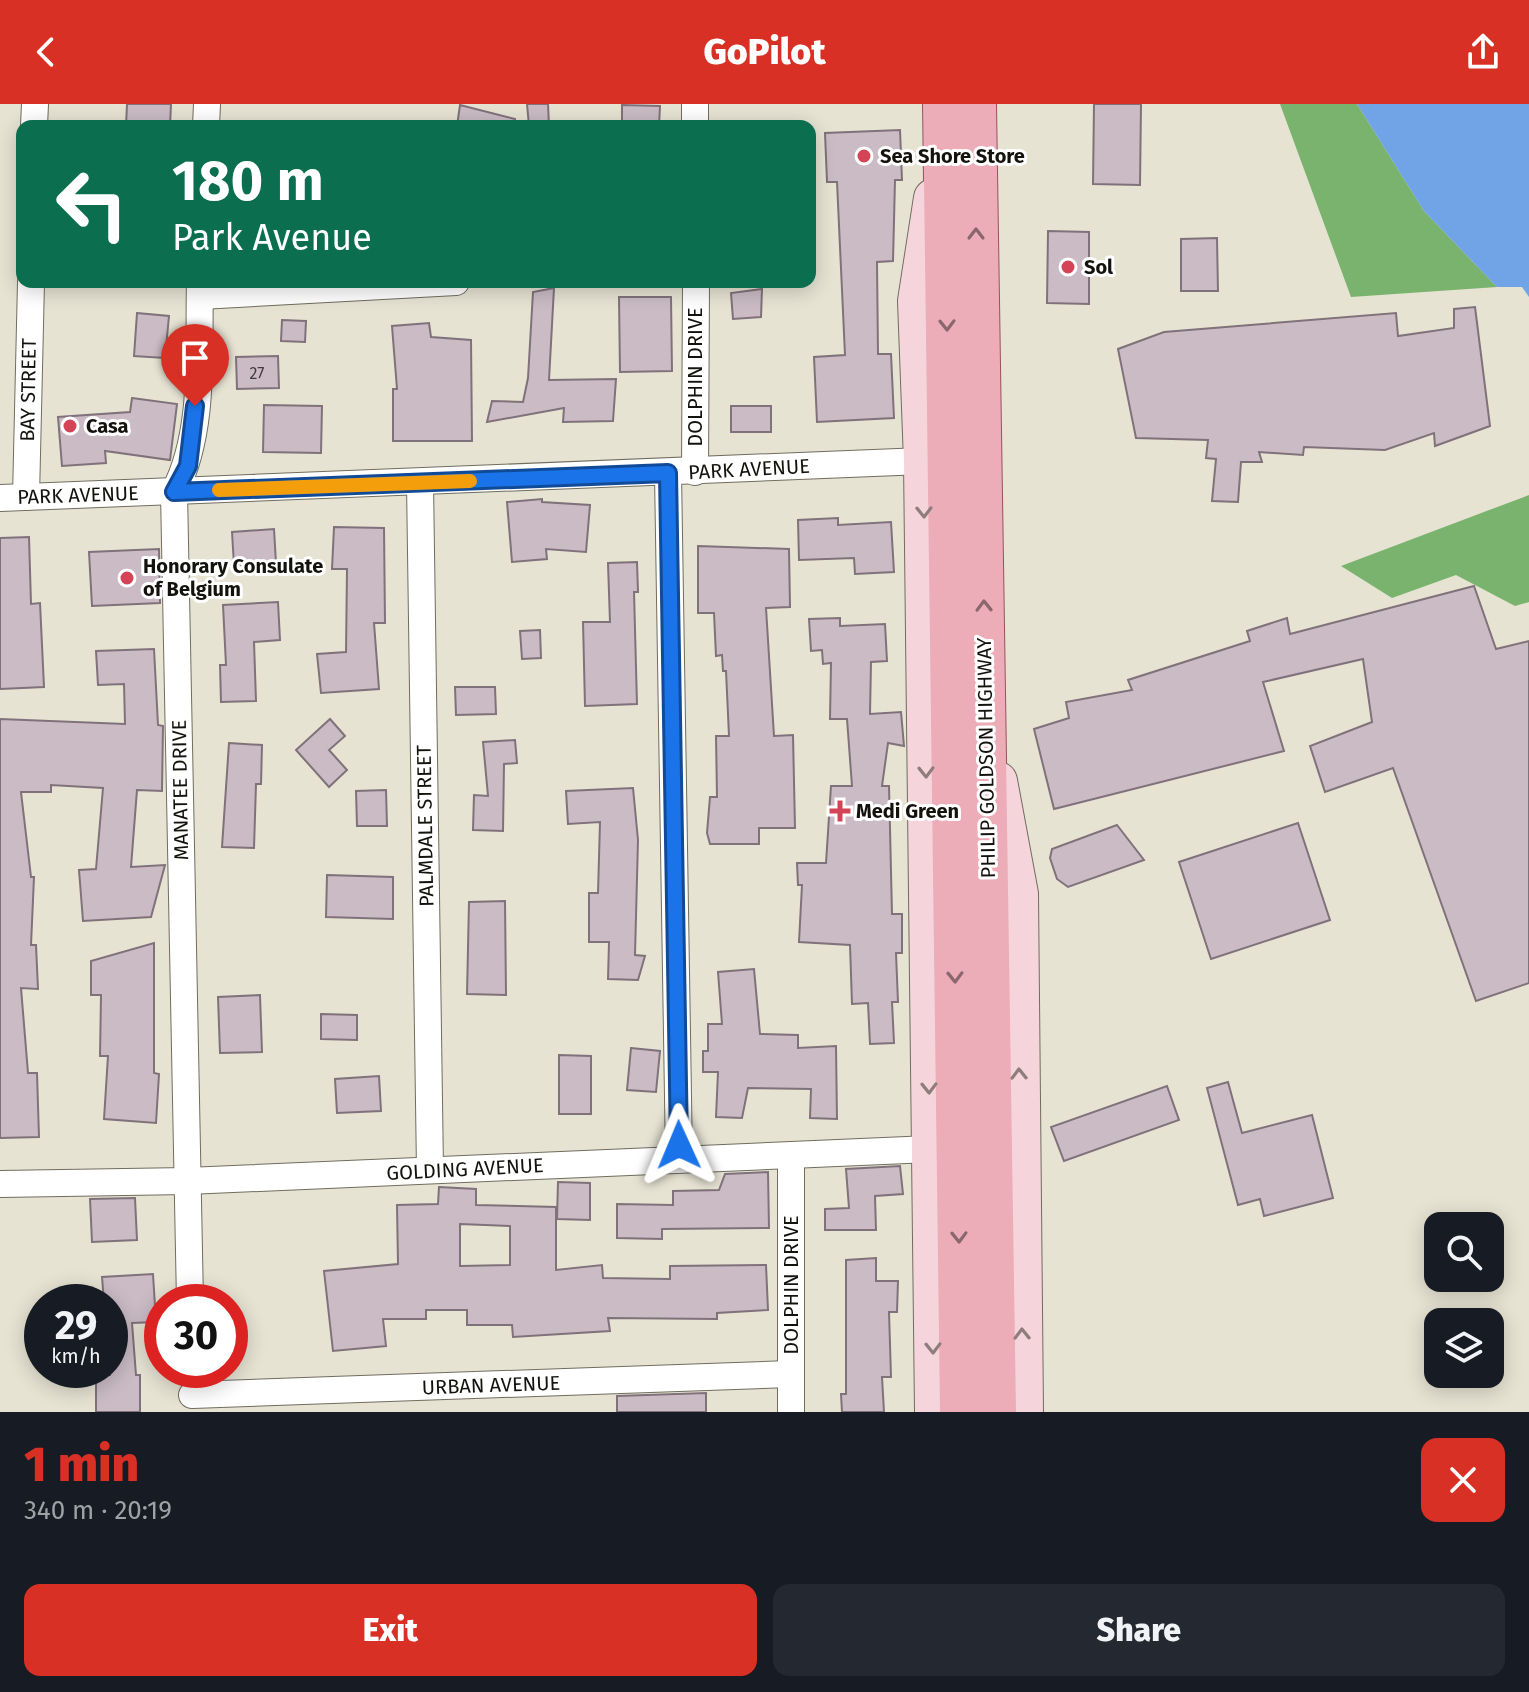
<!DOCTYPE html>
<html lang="en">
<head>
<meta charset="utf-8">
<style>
  :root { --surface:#171b24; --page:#242831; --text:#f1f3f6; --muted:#9ea1a6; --accent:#d93025 }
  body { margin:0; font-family:"Fira Sans",sans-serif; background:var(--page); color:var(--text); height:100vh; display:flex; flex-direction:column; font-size:30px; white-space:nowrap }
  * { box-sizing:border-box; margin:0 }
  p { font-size:26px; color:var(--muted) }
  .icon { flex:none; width:44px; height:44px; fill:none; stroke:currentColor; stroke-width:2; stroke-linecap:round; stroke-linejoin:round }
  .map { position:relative; height:1308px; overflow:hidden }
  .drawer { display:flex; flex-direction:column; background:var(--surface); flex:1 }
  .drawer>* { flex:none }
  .top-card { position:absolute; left:16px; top:16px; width:800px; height:168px; border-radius:16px; box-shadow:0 4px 20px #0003; background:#0b6e4f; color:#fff; overflow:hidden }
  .tools { position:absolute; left:1424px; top:1108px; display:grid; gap:16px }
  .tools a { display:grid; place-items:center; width:80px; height:80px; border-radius:16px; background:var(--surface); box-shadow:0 4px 20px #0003; font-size:40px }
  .speed { position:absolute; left:24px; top:1180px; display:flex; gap:16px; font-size:40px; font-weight:700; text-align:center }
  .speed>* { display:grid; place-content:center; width:104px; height:104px; border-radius:50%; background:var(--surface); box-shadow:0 4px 20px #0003; line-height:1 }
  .speed small { font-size:20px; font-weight:400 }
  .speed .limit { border:12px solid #d22; background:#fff; color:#111 }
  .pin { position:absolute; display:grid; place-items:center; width:68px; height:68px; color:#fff; margin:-82px -34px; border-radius:50% 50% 50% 0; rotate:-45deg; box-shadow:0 0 8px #0007 }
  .pin .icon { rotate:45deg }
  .me { position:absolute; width:88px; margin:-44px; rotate:359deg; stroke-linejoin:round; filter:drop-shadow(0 0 6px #0008) }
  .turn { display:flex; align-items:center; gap:28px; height:168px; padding:0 24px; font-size:36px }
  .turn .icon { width:104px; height:104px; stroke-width:2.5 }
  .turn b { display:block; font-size:56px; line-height:68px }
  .round { display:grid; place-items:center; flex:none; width:84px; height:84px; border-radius:16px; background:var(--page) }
  .overview { display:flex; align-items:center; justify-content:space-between; height:136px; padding:0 24px }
  h1 { font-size:48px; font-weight:800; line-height:60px; color:var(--accent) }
  .action { display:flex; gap:16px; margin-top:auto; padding:16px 24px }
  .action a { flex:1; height:92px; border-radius:16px; background:var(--accent); color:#fff; font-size:32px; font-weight:800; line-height:92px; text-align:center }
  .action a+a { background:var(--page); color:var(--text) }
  header { display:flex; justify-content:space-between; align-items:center; height:104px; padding:0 24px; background:var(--accent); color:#fff; font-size:36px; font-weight:800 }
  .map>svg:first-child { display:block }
  .forest { fill:#7ab36e }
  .water { fill:#70a4e7 }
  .building { fill:#cabbc4; stroke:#80727a; stroke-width:2; fill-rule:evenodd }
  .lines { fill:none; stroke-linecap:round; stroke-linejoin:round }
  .street-casing { stroke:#706d5f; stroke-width:28 }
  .secondary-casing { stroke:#706d5f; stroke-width:40 }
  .primary-casing { stroke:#98525d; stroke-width:44 }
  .street { stroke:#fff; stroke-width:26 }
  .secondary { stroke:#f5d5db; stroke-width:38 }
  .primary { stroke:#ecacb8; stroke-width:42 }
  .oneway { stroke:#8a676b }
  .oneway2 { stroke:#8f7d7e }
  .route-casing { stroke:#114b97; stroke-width:20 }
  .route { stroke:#1a73e8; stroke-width:14 }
  .slow { stroke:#f59e0b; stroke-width:14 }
  .poi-dot { fill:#d54456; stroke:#fff; stroke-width:3 }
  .labels { text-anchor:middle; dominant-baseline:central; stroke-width:6; stroke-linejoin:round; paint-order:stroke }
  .number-label { font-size:16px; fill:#413c3b }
  .poi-label { font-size:20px; font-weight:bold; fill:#13120d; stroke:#fff; text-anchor:start }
  .street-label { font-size:20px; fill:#13120d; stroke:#fff }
</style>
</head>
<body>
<header><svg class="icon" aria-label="back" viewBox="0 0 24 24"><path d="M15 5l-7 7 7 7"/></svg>GoPilot<svg class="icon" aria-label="share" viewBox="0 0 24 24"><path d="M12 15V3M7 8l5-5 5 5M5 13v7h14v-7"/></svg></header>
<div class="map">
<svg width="1529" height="1308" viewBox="0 0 1529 1308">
  <rect width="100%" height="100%" fill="#e6e3d3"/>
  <g class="forest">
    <path d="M1280,0H1357L1424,107L1497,183L1351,193Z"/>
    <path d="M1529,391V498L1515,502L1456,471L1392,494L1341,462Z"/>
  </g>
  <path class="water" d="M1357,0H1529V193L1522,183H1497L1424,107Z"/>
  <g class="building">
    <path d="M127,0H171L170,22H126Z"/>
    <path d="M527,0H548L549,22H529Z"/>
    <path d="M1094,0H1141L1140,81L1093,80Z"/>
    <path d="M460,1L515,15L514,22H457Z"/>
    <path d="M622,1L660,2L659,22H622Z"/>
    <path d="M900,26L902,76H895L893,157L877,158L878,250H891L894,314L817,318L814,253L845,251L837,78H827L825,29Z"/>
    <path d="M1048,127L1089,128V200L1047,199Z"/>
    <path d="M1217,134L1218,187H1181V135Z"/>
    <path d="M554,184L549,276L616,275L613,317L563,318L564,304L487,318L492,297L523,298L528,274L533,188Z"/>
    <path d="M762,185L761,213L733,215L731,189Z"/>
    <path d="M619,193H671L672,267L620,268Z"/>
    <path d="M1475,203L1490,322L1435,342L1434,329L1385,346L1304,343L1303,351L1259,348L1262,358H1241L1238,398L1212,397L1216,355L1206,354L1208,336L1136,334L1118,245L1164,228L1396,209L1398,232L1454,224V205Z"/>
    <path d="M137,209L169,212L165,254L134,252Z"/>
    <path d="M282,216L306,217L305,238L281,237Z"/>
    <path d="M429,219L431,233L471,236L472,337H393V285H397L392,222Z"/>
    <path d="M278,252L279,284L237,285L236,253Z"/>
    <path d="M132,294L177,300L170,356L105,347L106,359L62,362L58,313L130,308Z"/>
    <path d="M264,301L322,302L321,349L263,348Z"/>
    <rect x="731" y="302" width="40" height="26"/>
    <path d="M542,395V398L590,401L586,448L546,445L547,455L512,458L507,398Z"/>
    <path d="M838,414V421L891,418L894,468L855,470L854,454L799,456L798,416Z"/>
    <path d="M334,423L384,424L385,519H374L379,585L321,589L317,550L346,548L347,465H332Z"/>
    <path d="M274,425L276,459L234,461L232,428Z"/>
    <path d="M29,433L31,500L40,499L44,583L0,585V434Z"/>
    <path d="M698,442L789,445L790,503L766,504L774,632L793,631L795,724H759V740H710L707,729L710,693H717L716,632H729L726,567H723L722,551L716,552L714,509H698Z"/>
    <path d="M159,445L160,499L92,502L89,448Z"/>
    <path d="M637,458L638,488H634L637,600L585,602L583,518H610L608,459Z"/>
    <path d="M1474,482L1496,545L1529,537V879L1476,897L1393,664L1325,688L1310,642L1372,618L1363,555L1263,578L1284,647L1054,705L1034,625L1069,614L1066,598L1132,586L1128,576L1250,537L1247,527L1287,514L1290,530Z"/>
    <path d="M278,498L280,536L254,538L256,597L221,598L220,561H226L223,501Z"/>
    <path d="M840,514V522L885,520L887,557L871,558L870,610L901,608L904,642L888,639L882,682H889L892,810H902V849H896L898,898H892L894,939L870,940L868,899L852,900L850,841L799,838L802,781H798L797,759H826L831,682H852L847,615H830L831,559L823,560L822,546L811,547L809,515Z"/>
    <path d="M540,526L541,554L522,555L520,527Z"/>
    <path d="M154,545L158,621L163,622L162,687L137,686L131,763L165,761L151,813L83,817L79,766L96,765L103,684L51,681V688H21L31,773H34L31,841H36L38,885L21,884L28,969H37L39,1033L0,1034V615L125,620L124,580L98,581L96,547Z"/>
    <path d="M455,583H495L496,610L456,611Z"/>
    <path d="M330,615L345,632L329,646L347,666L329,683L296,646Z"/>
    <path d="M515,636L517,659L504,660L503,727L473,726L474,691L488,692L483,638Z"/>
    <path d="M229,639L262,641L261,680H256L254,744L222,743Z"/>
    <path d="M633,684L638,736L635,851L645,852L638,876L608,875L609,838H589V789H598L600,718L568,720L566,687Z"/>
    <path d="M386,686L387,722H357L356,687Z"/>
    <path d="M1298,719L1330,816L1211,855L1179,758Z"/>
    <path d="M1117,721L1144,756L1068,783L1057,775L1050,754L1052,745Z"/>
    <path d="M327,771L393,773V815L326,813Z"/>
    <path d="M505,797L506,891L467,890L469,798Z"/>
    <path d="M154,839V969L159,970L156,1019L104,1015L108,952H100L101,891H91V857Z"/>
    <path d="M754,865L760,930L798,931V944L836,942L837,1015L810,1014L811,985L748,984L742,1014L716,1013L718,968H703V947H708V920H722L718,868Z"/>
    <path d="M260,891L262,948L220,949L218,893Z"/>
    <path d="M321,910L357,911V936L321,935Z"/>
    <path d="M631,944L660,947L656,988L627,986Z"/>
    <path d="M559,951L591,952V1010H559Z"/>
    <path d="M379,972L381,1007L337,1009L335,975Z"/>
    <path d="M1228,978L1242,1029L1312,1011L1333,1094L1264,1112L1260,1095L1238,1101L1207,984Z"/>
    <path d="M1167,982L1179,1016L1064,1057L1051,1023Z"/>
    <path d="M900,1062L903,1090L875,1092L876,1126H825V1105L849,1104L846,1065Z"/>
    <path d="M768,1068L769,1124L662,1125V1135L617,1134V1100L673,1101V1087L719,1086L725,1070Z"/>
    <path d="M558,1078L590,1079V1116L557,1115Z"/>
    <path d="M439,1083L476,1085V1101L556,1103V1166L602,1161L603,1174L670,1175V1162L766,1161L768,1206L717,1209V1215L608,1214L610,1227L513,1233L512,1221H467V1206H426V1215H383L386,1242L333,1247L324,1167L398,1160L397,1101L438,1100ZM460,1120L510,1122V1161L460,1162Z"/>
    <path d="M135,1094L137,1136L92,1138L90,1095Z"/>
    <path d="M876,1154V1177H898L897,1208H889L891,1273H882L884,1308H842L841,1290H846V1156Z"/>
    <path d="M153,1170L156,1218L132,1219L136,1271H140V1308H96V1271H110V1198H104L102,1173Z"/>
    <path d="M706,1289V1308H617V1292Z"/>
  </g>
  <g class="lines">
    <defs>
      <g id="street">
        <path d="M695,0V22"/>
        <path d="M34,22L35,0"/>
        <path d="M206,22L207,0"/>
        <path d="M200,192L456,178"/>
        <path d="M695,368L696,178"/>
        <path d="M668,369L679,1055"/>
        <path d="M420,379L430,1066"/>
        <path d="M26,393L31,178"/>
        <path d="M0,394L923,357"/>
        <path d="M0,1080L187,1077L930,1045"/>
        <path d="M190,1198L174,388C206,327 198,245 200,178"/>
        <path d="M192,1291L790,1270"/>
        <path d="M791,1308V1054"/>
      </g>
      <g id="secondary">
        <path d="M933,94L917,197L923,357L934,1308"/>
        <path d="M998,677L1019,790L1024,1308"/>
      </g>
      <g id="primary">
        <path d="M944,0L961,1308"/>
        <path d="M975,0L995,1308"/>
      </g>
    </defs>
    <use href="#street" class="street-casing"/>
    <use href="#secondary" class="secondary-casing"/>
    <use href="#primary" class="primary-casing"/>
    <use href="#street" class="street"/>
    <use href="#secondary" class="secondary"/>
    <use href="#primary" class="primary"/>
  </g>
  <defs><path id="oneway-chevron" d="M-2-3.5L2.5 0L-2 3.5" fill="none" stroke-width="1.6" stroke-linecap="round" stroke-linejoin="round" transform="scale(2)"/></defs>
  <g class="oneway">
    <use href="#oneway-chevron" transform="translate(976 130) rotate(-90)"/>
    <use href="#oneway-chevron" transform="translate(947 221) rotate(89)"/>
    <use href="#oneway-chevron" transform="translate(984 502) rotate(-91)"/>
    <use href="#oneway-chevron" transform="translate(955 873) rotate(89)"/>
    <use href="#oneway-chevron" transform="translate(959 1133) rotate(89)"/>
  </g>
  <g class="oneway2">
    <use href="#oneway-chevron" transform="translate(924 408) rotate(89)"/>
    <use href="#oneway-chevron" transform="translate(926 668) rotate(89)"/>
    <use href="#oneway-chevron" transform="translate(1019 970) rotate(-91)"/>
    <use href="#oneway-chevron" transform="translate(929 984) rotate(89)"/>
    <use href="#oneway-chevron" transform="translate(1022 1230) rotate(-91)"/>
    <use href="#oneway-chevron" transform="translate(933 1244) rotate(89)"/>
  </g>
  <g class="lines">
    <defs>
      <path id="route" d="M195,302L188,362L174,388L668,369L679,1041"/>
    </defs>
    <use href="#route" class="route-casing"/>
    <use href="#route" class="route"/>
    <path class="slow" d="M219,386L470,377"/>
  </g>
  <g class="poi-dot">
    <circle cx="864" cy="52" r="8"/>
    <circle cx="1068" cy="163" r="8"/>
    <circle cx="70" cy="322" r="8"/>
    <circle cx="127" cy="474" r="8"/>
    <path d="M836 695h8v8h8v8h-8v8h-8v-8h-8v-8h8z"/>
  </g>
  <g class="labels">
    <g class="number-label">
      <text x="257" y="269">27</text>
    </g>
    <g class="poi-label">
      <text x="880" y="52">Sea Shore Store</text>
      <text x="1084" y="163">Sol</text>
      <text x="86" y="322">Casa</text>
      <text x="143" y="462">Honorary Consulate<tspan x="143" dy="23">of Belgium</tspan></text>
      <text x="856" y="707">Medi Green</text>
    </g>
    <g class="street-label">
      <text transform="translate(695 273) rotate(-90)">DOLPHIN DRIVE</text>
      <text transform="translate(28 286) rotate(-89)">BAY STREET</text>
      <text transform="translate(749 365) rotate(-3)">PARK AVENUE</text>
      <text transform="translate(78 391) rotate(-2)">PARK AVENUE</text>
      <text transform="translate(986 654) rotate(-91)">PHILIP GOLDSON HIGHWAY</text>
      <text transform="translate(180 686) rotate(-91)">MANATEE DRIVE</text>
      <text transform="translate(425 722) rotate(-91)">PALMDALE STREET</text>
      <text transform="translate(465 1065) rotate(-3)">GOLDING AVENUE</text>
      <text transform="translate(791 1181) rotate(-90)">DOLPHIN DRIVE</text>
      <text transform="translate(491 1281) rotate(-2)">URBAN AVENUE</text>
    </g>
  </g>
</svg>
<div class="tools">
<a><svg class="icon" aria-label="search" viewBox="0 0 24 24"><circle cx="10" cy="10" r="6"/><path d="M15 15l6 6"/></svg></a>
<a><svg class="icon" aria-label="layers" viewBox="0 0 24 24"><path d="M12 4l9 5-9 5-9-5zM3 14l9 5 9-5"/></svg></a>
</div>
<div class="speed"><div>29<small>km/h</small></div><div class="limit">30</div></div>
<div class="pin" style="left:195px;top:302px;background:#d93025"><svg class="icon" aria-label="arrive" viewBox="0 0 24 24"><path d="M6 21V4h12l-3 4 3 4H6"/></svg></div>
<svg class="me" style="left:679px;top:1041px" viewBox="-20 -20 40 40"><path d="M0-17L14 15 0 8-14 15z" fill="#1a73e8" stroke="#fff" stroke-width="4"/></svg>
<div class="top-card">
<div class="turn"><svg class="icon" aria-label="left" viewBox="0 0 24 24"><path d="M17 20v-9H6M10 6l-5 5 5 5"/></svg><div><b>180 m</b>Park Avenue</div></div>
</div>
</div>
<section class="drawer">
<div class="overview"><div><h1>1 min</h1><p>340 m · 20:19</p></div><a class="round" style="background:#d93025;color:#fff"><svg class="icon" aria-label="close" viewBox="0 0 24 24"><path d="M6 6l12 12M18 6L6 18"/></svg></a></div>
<div class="action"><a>Exit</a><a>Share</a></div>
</section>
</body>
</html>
